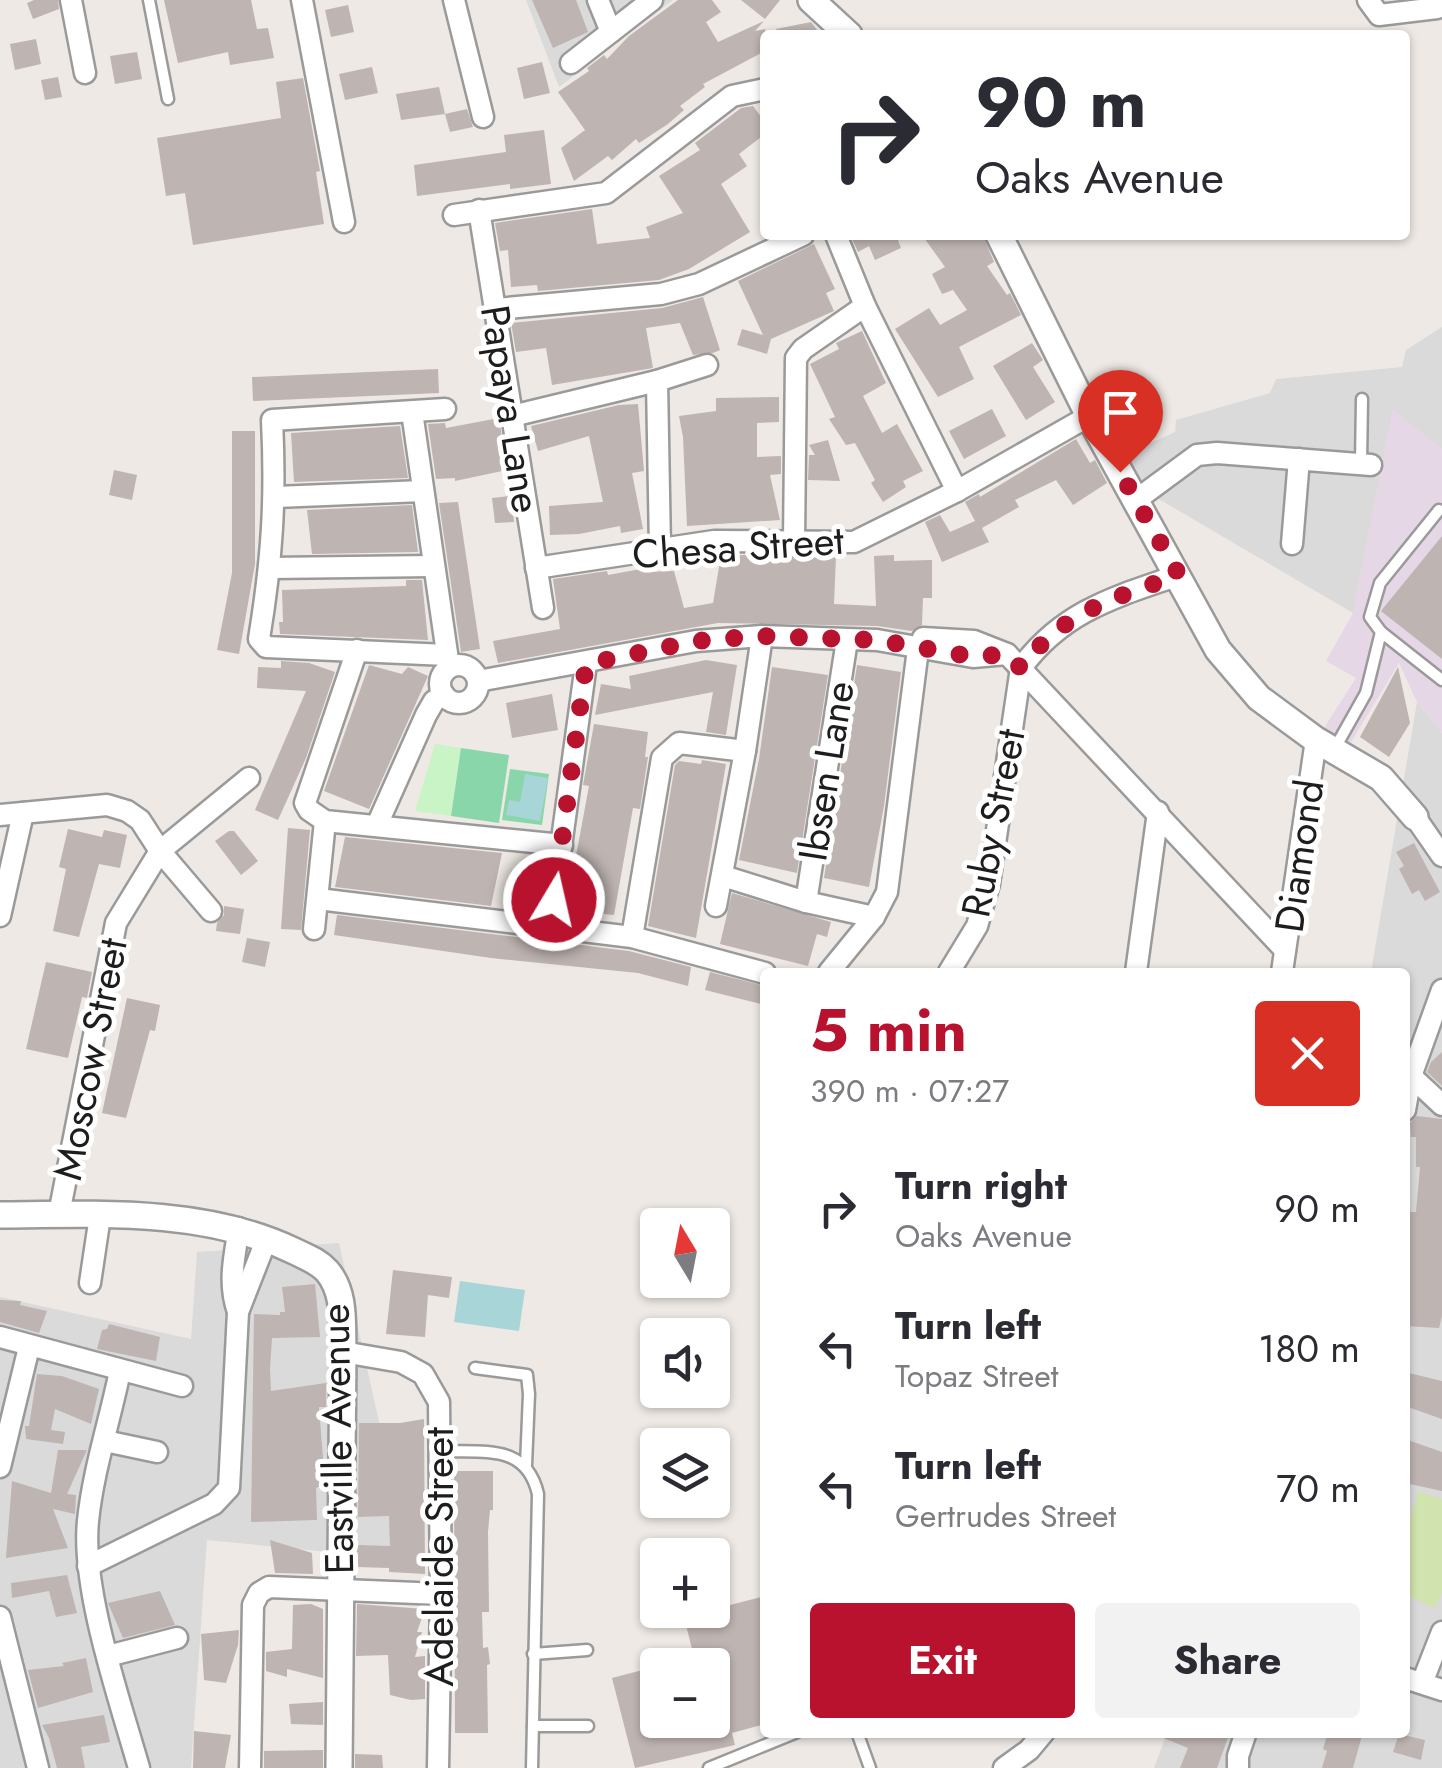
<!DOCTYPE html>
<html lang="en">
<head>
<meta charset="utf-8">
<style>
  :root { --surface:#fff; --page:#f2f2f3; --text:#2b2b33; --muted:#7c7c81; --accent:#b8122f }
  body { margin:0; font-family:Jost,sans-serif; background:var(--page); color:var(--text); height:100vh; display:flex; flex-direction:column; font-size:38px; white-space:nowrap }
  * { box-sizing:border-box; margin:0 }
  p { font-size:32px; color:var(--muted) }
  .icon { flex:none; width:55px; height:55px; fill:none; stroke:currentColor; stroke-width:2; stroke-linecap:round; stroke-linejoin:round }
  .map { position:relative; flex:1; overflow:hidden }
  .drawer { position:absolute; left:760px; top:968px; width:650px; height:770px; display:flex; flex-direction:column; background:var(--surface); border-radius:10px; box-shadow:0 2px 8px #0004 }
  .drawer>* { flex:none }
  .banner { position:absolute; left:760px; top:30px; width:650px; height:210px; border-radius:10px; box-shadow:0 2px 8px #0004; background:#fff; color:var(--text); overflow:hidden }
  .needle { width:65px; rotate:350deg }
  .controls { position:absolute; left:640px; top:1208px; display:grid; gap:20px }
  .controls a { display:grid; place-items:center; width:90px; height:90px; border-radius:10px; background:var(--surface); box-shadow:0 2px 8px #0004; font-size:50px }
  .pin { position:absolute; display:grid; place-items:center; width:85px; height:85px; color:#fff; margin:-102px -42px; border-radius:50% 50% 50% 0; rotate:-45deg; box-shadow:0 0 10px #0007 }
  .pin .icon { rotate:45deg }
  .me { position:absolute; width:110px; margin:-55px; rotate:9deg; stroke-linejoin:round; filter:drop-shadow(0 0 8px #0008) }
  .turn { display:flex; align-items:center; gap:35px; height:210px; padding:0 50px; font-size:45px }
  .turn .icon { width:130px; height:130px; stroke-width:2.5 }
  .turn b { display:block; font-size:70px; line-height:85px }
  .round { display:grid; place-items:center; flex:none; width:105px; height:105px; border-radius:10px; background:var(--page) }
  .head { display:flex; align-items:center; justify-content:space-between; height:170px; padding:0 50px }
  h1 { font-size:60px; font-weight:700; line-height:75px; color:var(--accent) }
  .action { display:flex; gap:20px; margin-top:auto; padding:20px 50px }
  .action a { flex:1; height:115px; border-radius:10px; background:var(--accent); color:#fff; font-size:40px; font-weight:700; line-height:115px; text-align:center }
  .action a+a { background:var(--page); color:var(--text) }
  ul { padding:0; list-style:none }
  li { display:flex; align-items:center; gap:30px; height:140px; padding:0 50px }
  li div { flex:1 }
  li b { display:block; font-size:38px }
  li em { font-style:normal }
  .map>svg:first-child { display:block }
  .residential { fill:#dbdadb }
  .industrial { fill:#e6d7e6 }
  .grass { fill:#d1e3ae }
  .park { fill:#c9f4c5 }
  .pitch { fill:#89d6ab }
  .water { fill:#a8d5d7 }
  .building { fill:#beb4b1 }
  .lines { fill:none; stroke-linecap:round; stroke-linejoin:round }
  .service-casing { stroke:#9a9a9a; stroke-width:15 }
  .minor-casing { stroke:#9a9a9a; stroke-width:25 }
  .tertiary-casing { stroke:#9a9a9a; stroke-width:30 }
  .service { stroke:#fff; stroke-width:10 }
  .minor { stroke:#fff; stroke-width:20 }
  .tertiary { stroke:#fff; stroke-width:25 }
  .route { stroke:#b8122f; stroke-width:18; stroke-dasharray:0 32.4 }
  .labels { text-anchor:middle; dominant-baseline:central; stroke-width:10; stroke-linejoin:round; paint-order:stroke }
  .street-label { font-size:40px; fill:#1d1d1d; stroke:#fff }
</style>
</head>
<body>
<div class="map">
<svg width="1442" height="1768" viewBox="0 0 1442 1768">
  <rect width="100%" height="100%" fill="#eee9e4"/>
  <g class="residential">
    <path d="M526,0H673L559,87Z"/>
    <path d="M1442,327V449L1393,411L1353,613L1157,498L1150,502L1126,454L1175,432L1176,420L1270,393L1276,379L1402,367L1406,350Z"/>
    <path d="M1417,702L1442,733V1768H1154L1167,1733L1405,1732V972H1371Z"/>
    <path d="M339,1243L410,1560L207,1540L191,1768H0V1297L191,1339L197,1252Z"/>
  </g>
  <path class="industrial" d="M1393,410L1442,449V733L1417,702L1399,663L1350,744L1324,728L1356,678L1326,661L1353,613Z"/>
  <path class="grass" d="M1419,1491L1442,1499V1592L1435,1608L1405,1595V1533Z"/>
  <path class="park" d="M435,744L461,748L451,816L415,811Z"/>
  <g class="pitch">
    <path d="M461,748L509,755L499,823L451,816Z"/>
    <path d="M510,769L549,774L542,825L502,820Z"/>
  </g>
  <g class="water">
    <path d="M525,774L548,778L540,821L506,815L509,800L520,802Z"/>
    <path d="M460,1281L525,1290L519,1331L454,1322Z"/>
  </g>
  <g class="building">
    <path d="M34,0H58L59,9L33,19L27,3Z"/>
    <path d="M164,0H251L257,29L268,28L274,58L230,65L228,52L178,63Z"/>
    <path d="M532,0H576L588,32L553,48Z"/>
    <path d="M678,0H712L721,12L706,22L718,42L764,21L755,31L765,29V51L703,84L705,87L680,106L684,110L668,124L639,143L636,139L612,160L608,156L574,181L561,148L585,130L558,92L589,71L587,68L604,55L607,59L629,36Z"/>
    <path d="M741,0H780L765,19Z"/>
    <path d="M348,5L354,32L331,37L325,10Z"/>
    <path d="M811,22L821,35H777L776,29Z"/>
    <path d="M36,39L41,64L15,70L10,44Z"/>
    <path d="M137,52L142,79L115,84L110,56Z"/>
    <path d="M542,62L550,93L524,99L517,68Z"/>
    <path d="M372,67L378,93L345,100L339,74Z"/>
    <path d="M58,77L62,97L45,100L41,80Z"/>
    <path d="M303,78L320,171L316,172L324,224L193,245L185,193L166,196L157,138L281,118L276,82Z"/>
    <path d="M439,87L445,114L401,120L396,94Z"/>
    <path d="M753,106L765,122V134L739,154L747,166L721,184L750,232L689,269L659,280L538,291L537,285L511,287L508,250L500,251L495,223L592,209L597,244L650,238L646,227L683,213L659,176L700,150L695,143L741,108Z"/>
    <path d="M467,109L473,127L450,132L445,114Z"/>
    <path d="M544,130L551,184L510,189V184L417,196L414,165L506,152L504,135Z"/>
    <path d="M864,235H896L901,248L875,260L869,246L858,252L852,239Z"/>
    <path d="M922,235H983L994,262L987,266L1007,295L1010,293L1021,315L959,347L974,379L938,397L895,329L929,308L940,325L967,310L953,290L942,294L932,274L945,267Z"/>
    <path d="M814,244L835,289L826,293L834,311L771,339L767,354L737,345L742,329L763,335L738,281Z"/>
    <path d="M703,297L720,350L713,353L693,355L680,323L646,328L653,368L552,385L546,348L516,352L511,323L662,308Z"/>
    <path d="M862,331L886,383L863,396L882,433L897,424L923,471L903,481L906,487L883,502L871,483L875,480L855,443L846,445L829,419L835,417L810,364L839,349L836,343Z"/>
    <path d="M1032,343L1043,360L1033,367L1055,402L1026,420L993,366Z"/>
    <path d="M438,369L439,393L253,401L252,377Z"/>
    <path d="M779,397V422L757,423V457L781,456V474L770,475L780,520L687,526L683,437L679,416L716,411V398Z"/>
    <path d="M638,404L644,471L632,473L643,529L621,533L620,526L579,534L550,535L549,506L603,502L589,436L538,451L531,426L619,405Z"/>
    <path d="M992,409L1006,436L964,459L949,431Z"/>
    <path d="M499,418L507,470L455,481V478L436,479L428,424L445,423L446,428Z"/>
    <path d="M400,426L408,478L294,482L291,433Z"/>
    <path d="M232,431H255V564L239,654L217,650L232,573Z"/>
    <path d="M1076,439L1090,463L1095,460L1107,483L1073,505L1056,480L1015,500L1019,507L982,528L989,542L942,562L925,522L940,515L950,532L975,521L965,502L979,494L980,497Z"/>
    <path d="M828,440L840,481L808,480L809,455H815L809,445Z"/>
    <path d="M114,470L137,475L132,500L109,495Z"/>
    <path d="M511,496L514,522L495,523L492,498Z"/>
    <path d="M458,502L480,649L461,652L439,503Z"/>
    <path d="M412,505L418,552L312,554L307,510Z"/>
    <path d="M1442,536V659L1381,611Z"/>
    <path d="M721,555L836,556L834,604L876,606L874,556L894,555V561L932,560V598H923L922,625L912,631L877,626L718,623L498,663L493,641L560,629L553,579L607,571L608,575L646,568L647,572L674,571L684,608L713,603Z"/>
    <path d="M406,580H422L428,640L280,634L279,622H283L282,590L406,586Z"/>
    <path d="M706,660L737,665L726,735L706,732L713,692L595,715L601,684L631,689L629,676Z"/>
    <path d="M281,661L309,663L335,672L306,758L278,820L255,810L306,691L257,688L258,667L281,668Z"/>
    <path d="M369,665L402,674L408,667L428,676L369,809L324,791Z"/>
    <path d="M857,665L901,672L884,806L869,887L824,878Z"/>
    <path d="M772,667L828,675L797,873L739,860L759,759Z"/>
    <path d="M1398,667L1410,723L1389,757L1360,737Z"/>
    <path d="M552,694L558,730L512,738L506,703Z"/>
    <path d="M594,724L648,732L645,757H648L640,809L633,808L614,915L566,910L589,786L583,785Z"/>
    <path d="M702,760L726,764L696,938L648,926L675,765L679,761L701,764Z"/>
    <path d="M288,828L310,830L301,930L281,929Z"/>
    <path d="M68,829L102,837L104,830L127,835L120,868L99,864L79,937L53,931L66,869L59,867Z"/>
    <path d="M229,831H234L258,861L241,875L215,841Z"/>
    <path d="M345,837L502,853L491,906L335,887Z"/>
    <path d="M1414,843L1440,892L1425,901L1419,890L1412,894L1399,869L1404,866L1396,852Z"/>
    <path d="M732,893L831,922L827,937L817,934L808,966L720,944Z"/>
    <path d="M224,906L244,909L240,934L216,931L217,923L224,915Z"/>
    <path d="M337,915L629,951L691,967L688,986L638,973L491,958L334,935Z"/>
    <path d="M247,938L270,942L265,967L242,962Z"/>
    <path d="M46,962L92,972L87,998L82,997L68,1058L26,1049Z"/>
    <path d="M710,972L765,986V1005L705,990Z"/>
    <path d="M127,998L160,1005L155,1031L150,1030L126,1118L102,1113Z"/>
    <path d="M1442,1052V1086L1427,1072L1431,1062Z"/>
    <path d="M1417,1116L1442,1119V1316L1439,1328L1405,1326L1410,1246H1406L1410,1212H1416L1420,1167H1416V1137H1411L1410,1123Z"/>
    <path d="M393,1270L452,1277L449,1298L428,1295L425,1337L386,1334Z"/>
    <path d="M315,1284L320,1337L272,1338L270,1369L271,1391L326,1383V1407H319L325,1484L316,1488L317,1520L251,1522L254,1314L280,1315V1312H285L282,1287Z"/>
    <path d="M0,1300L21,1301L20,1305L47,1311L39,1333L0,1322Z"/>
    <path d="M109,1324L160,1337L156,1361L97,1349L102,1330L107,1329Z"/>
    <path d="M1405,1372L1442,1381V1419L1405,1406Z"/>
    <path d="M37,1374L62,1376L99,1389L91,1424L55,1409L51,1430L65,1432L63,1444L26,1439L25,1426H29Z"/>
    <path d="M424,1419L425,1574L389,1572V1568L357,1567V1545L390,1546L389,1516L358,1517L359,1423H400Z"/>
    <path d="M1405,1439L1442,1452V1491L1405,1483Z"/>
    <path d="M58,1450H87L67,1494L76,1495L75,1514L53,1509L68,1548L6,1558L12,1481L51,1493Z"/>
    <path d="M454,1471H493V1510H490L488,1532L489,1612H482L483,1648L488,1647L490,1664L487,1665L488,1733H455Z"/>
    <path d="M270,1540L312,1553L313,1574L275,1573Z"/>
    <path d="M67,1575L77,1613L56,1617L49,1591L12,1598L11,1583Z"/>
    <path d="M160,1591L175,1625L123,1638L108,1603Z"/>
    <path d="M765,1596V1724L732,1733L735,1745L635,1768L612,1678L658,1666V1720H712V1665H696L684,1617Z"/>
    <path d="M311,1604L323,1609V1678L287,1669V1677L266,1671V1652L292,1649L293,1605Z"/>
    <path d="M357,1604L425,1609L417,1632H422L415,1657L425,1656V1699L411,1700L390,1695L388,1655L356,1656Z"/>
    <path d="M239,1630L238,1645L226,1683L204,1680L201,1634Z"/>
    <path d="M86,1658L93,1692L38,1708L28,1670L64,1666L62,1663Z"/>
    <path d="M323,1702V1725L291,1724L289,1704Z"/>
    <path d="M104,1715L110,1742L81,1747L85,1768H57L49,1738L42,1725Z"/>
    <path d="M194,1731L231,1735L225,1768H193Z"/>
    <path d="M1149,1732H1230L1217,1768H1180L1188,1748Z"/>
    <path d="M1328,1732H1363L1353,1768H1322L1327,1751L1323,1749Z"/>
    <path d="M1399,1734L1425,1740L1421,1760L1393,1752Z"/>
    <path d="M323,1750V1768H264V1751Z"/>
    <path d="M355,1754L382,1755L383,1768H355Z"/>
  </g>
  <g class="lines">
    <defs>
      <g id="service">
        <path d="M149,0L168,99"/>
        <path d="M1361,463L1362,399"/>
        <path d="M1381,632L1442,680"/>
        <path d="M1335,748L1366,693L1381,632L1370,617L1380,583L1439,510"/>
        <path d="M475,1368L527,1375L529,1394L526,1465"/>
        <path d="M441,1451C484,1453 526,1443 538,1494L532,1768"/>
        <path d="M533,1654L587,1650"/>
        <path d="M533,1726H588"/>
        <path d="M857,1732L870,1768"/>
        <path d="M709,1768L797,1732"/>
      </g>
      <g id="minor">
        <path d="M71,0L85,73"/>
        <path d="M302,0L344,222"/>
        <path d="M454,0L483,117"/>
        <path d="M598,0L611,32"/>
        <path d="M1368,0L1379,15L1437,8L1436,0"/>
        <path d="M571,63L652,0"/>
        <path d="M479,210L543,608"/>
        <path d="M454,215L606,193L732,96L765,89"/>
        <path d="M836,235L865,306L957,491"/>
        <path d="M496,309L661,294L699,284L803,235"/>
        <path d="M657,381L660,549"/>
        <path d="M445,409L272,420C276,500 272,560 259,639L266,647L447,655"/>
        <path d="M412,412L449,667"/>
        <path d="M512,416L657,381L707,365"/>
        <path d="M276,497L423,491"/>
        <path d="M1136,500L1197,455L1217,453L1371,465"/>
        <path d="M794,542L796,358L803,349L865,306"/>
        <path d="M1292,544L1299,459"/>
        <path d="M271,568L433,566"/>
        <path d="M536,568L714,541L854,542L957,491L1089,416"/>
        <path d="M923,638L974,641L1007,654L1285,950"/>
        <path d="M357,650L305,803L309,810L325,821L562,845"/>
        <circle cx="459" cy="684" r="19"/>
        <path d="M478,681L696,641L762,636L877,640L973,657L1007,654"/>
        <path d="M0,815L107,805L127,811L140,820L160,851L211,911"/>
        <path d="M1415,817L1442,856"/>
        <path d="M377,825L426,715L434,701L444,695"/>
        <path d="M723,876L806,902L874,917"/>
        <path d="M318,899L632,937L765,973"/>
        <path d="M806,902L847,640"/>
        <path d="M716,906L745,751L762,636"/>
        <path d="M0,916L23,813"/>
        <path d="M550,927L586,664"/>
        <path d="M314,929L325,821"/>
        <path d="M632,937L662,758L679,743L745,751"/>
        <path d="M829,972L874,917L887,892L918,649"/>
        <path d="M949,972L977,926L989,884L1021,668C1063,611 1115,597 1179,575"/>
        <path d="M1136,972L1158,812"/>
        <path d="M1282,972L1316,740"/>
        <path d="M1411,1076L1442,1105"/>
        <path d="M1405,1110L1411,1076L1442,990"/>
        <path d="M59,1214L116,923L160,851L249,778"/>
        <path d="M90,1283L100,1216"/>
        <path d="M238,1312L267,1238"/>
        <path d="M0,1337L182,1386"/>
        <path d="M343,1352L401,1362L423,1374L439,1402L441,1594L438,1768"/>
        <path d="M120,1371C110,1420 93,1471 88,1521C81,1589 120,1701 139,1768"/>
        <path d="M105,1441L157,1452"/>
        <path d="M0,1467L29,1347"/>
        <path d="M88,1566L214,1504L229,1488L238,1312C228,1283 234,1258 239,1228"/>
        <path d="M0,1617L38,1768"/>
        <path d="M108,1656L177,1638"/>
        <path d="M1405,1678L1442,1690"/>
        <path d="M1422,1683L1442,1632"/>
        <path d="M250,1768L253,1605L259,1593L269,1587L441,1594"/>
        <path d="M1004,1768L1029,1750L1044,1732"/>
        <path d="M1238,1768V1756L1246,1732"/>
      </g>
      <g id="tertiary">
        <path d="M811,0L849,35"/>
        <path d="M999,235L1089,416L1218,650L1259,698L1316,740L1381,778L1415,817"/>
        <path d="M0,1215C97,1214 205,1208 294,1251C306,1257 318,1261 327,1271C346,1293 342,1325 343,1352L339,1768"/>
      </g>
    </defs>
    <use href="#service" class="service-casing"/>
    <use href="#minor" class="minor-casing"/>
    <use href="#tertiary" class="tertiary-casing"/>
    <use href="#service" class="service"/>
    <use href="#minor" class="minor"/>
    <use href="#tertiary" class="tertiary"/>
  </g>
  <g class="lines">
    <path class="route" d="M554,900L586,664L696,641L762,636L877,640L974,657L1006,654L1021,668C1063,611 1115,598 1179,575L1120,472"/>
  </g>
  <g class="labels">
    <g class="street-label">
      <text transform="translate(511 409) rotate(81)">Papaya Lane</text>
      <text transform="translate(738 547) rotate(-4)">Chesa Street</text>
      <text transform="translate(826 771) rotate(-81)">Ibsen Lane</text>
      <text transform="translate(993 823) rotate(-79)">Ruby Street</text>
      <text transform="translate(1299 856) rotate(-82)">Diamond</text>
      <text transform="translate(90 1059) rotate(-79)">Moscow Street</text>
      <text transform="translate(337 1439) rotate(-91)">Eastville Avenue</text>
      <text transform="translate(439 1557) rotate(-90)">Adelaide Street</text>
    </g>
  </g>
</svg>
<div class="controls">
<a><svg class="needle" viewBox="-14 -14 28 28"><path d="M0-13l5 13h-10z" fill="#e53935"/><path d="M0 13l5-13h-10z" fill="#7c7c81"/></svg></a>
<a><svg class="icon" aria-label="sound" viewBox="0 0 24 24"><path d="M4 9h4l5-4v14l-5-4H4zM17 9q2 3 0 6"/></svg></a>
<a><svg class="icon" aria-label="layers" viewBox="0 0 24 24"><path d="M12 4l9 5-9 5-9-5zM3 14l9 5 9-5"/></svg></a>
<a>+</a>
<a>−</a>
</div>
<div class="pin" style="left:1120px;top:472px;background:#d93025"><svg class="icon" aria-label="arrive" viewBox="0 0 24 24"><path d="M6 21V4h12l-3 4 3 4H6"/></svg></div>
<svg class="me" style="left:554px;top:900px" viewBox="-20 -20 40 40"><circle r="17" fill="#b8122f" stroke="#fff" stroke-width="3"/><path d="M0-11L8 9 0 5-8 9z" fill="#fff"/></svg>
<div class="banner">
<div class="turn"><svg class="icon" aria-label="right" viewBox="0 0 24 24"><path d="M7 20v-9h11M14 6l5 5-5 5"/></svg><div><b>90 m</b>Oaks Avenue</div></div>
</div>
<section class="drawer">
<div class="head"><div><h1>5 min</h1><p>390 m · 07:27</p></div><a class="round" style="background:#d93025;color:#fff"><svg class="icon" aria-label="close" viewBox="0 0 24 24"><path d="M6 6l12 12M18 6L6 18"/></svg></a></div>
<ul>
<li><svg class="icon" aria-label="right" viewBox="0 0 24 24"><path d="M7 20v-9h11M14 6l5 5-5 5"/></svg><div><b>Turn right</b><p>Oaks Avenue</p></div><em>90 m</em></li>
<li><svg class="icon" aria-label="left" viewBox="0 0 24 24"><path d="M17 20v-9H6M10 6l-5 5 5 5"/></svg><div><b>Turn left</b><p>Topaz Street</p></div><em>180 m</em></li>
<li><svg class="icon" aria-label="left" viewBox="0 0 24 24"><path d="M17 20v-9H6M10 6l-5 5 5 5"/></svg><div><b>Turn left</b><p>Gertrudes Street</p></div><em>70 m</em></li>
</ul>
<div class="action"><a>Exit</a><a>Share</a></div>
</section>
</div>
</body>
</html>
